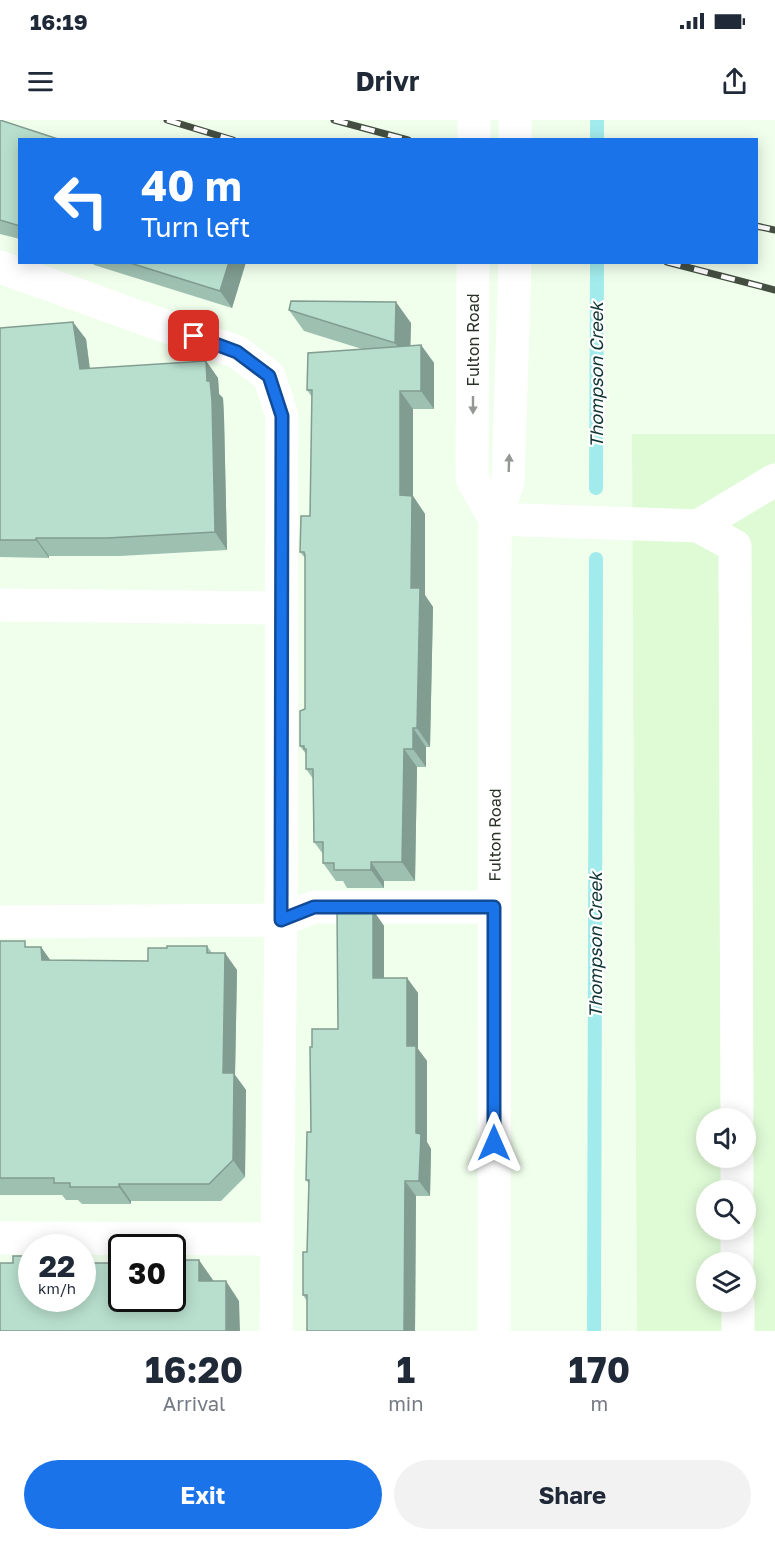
<!DOCTYPE html>
<html lang="en">
<head>
<meta charset="utf-8">
<style>
  :root { --surface:#fff; --page:#f2f2f3; --text:#1f2937; --muted:#747a83; --accent:#1a73e8 }
  body { margin:0; font-family:"Golos Text",sans-serif; background:var(--page); color:var(--text); height:100vh; display:flex; flex-direction:column; font-size:22px; white-space:nowrap }
  * { box-sizing:border-box; margin:0 }
  p { font-size:20px; color:var(--muted) }
  .icon { flex:none; width:33px; height:33px; fill:none; stroke:currentColor; stroke-width:2; stroke-linecap:round; stroke-linejoin:round }
  .map { position:relative; height:1211px; overflow:hidden }
  .drawer { display:flex; flex-direction:column; background:var(--surface); flex:1 }
  .drawer>* { flex:none }
  .hud { position:absolute; left:18px; top:18px; width:740px; height:126px; border-radius:0px; box-shadow:0 3px 15px #0003; background:#1a73e8; color:#fff; overflow:hidden }
  .fabs { position:absolute; left:696px; top:988px; display:grid; gap:12px }
  .fabs a { display:grid; place-items:center; width:60px; height:60px; border-radius:50%; background:var(--surface); box-shadow:0 3px 15px #0003; font-size:30px }
  .speed { position:absolute; left:18px; top:1114px; display:flex; gap:12px; font-size:30px; font-weight:700; text-align:center }
  .speed>* { display:grid; place-content:center; width:78px; height:78px; border-radius:50%; background:var(--surface); box-shadow:0 3px 15px #0003; line-height:1 }
  .speed small { font-size:15px; font-weight:400 }
  .speed .limit { border:3px solid #111; border-radius:9px; background:#fff; color:#111 }
  .pin { position:absolute; display:grid; place-items:center; width:51px; height:51px; color:#fff; margin:-26px; border-radius:12px; box-shadow:0 3px 9px #0006 }
  .me { position:absolute; width:66px; margin:-33px; rotate:0deg; stroke-linejoin:round; filter:drop-shadow(0 0 4px #0008) }
  .turn { display:flex; align-items:center; gap:21px; height:126px; padding:0 24px; font-size:27px }
  .turn .icon { width:78px; height:78px; stroke-width:2.5 }
  .turn b { display:block; font-size:42px; line-height:51px }
  .eta { display:flex; justify-content:space-evenly; align-items:center; height:102px; text-align:center }
  .eta b { font-size:36px; font-weight:700; line-height:42px }
  .primary-button { display:flex; gap:12px; margin-top:auto; padding:12px 24px }
  .primary-button a { flex:1; height:69px; border-radius:36px; background:var(--accent); color:#fff; font-size:24px; font-weight:700; line-height:69px; text-align:center }
  .primary-button a+a { background:var(--page); color:var(--text) }
  .status { display:flex; justify-content:space-between; align-items:center; height:42px; padding:0 30px; background:var(--surface); direction:ltr }
  .status svg { height:16px; fill:currentColor }
  header { display:flex; justify-content:space-between; align-items:center; height:78px; padding:0 24px; background:var(--surface); font-size:27px; font-weight:700 }
  .map>svg:first-child { display:block }
  .built { fill:#dffbd6; fill-rule:evenodd }
  .lines { fill:none; stroke-linecap:round; stroke-linejoin:round }
  .stream { stroke:#a2ebec; stroke-width:14 }
  .minor { stroke:#fff; stroke-width:33 }
  .rail-casing { stroke:#444e41; stroke-width:7 }
  .rail { stroke:#fff; stroke-width:4.5; stroke-dasharray:14; stroke-linecap:butt }
  .wall { fill:#9ec0b1 }
  .shaded-wall { fill:#819c90 }
  .building { fill:#b8dfce; stroke:#819c90; stroke-width:1.5 }
  .oneway { fill:#949892 }
  .route-casing { stroke:#114b97; stroke-width:15 }
  .route { stroke:#1a73e8; stroke-width:10 }
  .labels { text-anchor:middle; dominant-baseline:central; stroke-width:4.5; stroke-linejoin:round; paint-order:stroke }
  .street-label { font-size:16px; fill:#283125; stroke:#fff }
  .water-label { font-size:18px; font-style:italic; fill:#103535; stroke:#fff }
</style>
</head>
<body>
<div class="status"><b>16:19</b><svg viewBox="0 0 49 12"><path d="M0 12V9h3v3zM5 12V6h3v6zM10 12V3h3v9zM15 12V0h3v12zM26 1h20v11H26zM47 4h2v5h-2z"/></svg></div>
<header><svg class="icon" aria-label="menu" viewBox="0 0 24 24"><path d="M4 6h16M4 12h16M4 18h16"/></svg>Drivr<svg class="icon" aria-label="share" viewBox="0 0 24 24"><path d="M12 15V3M7 8l5-5 5 5M5 13v7h14v-7"/></svg></header>
<div class="map">
<svg width="775" height="1211" viewBox="0 0 775 1211">
  <rect width="100%" height="100%" fill="#f0feec"/>
  <path class="built" d="M632,314H775V1211H637ZM706,999H746V1038H706ZM706,1071H746V1110H706ZM706,1143H746V1182H706Z"/>
  <g class="lines">
    <g class="stream">
      <path d="M597,20V0"/>
      <path d="M596,368L597,142"/>
      <path d="M594,1211L596,439"/>
    </g>
    <g class="minor">
      <path d="M474,0V20"/>
      <path d="M515,20V0"/>
      <path d="M473,142L472,359L495,399"/>
      <path d="M0,147L237,232L269,256L282,296L281,800L276,1211"/>
      <path d="M495,399L698,406L735,426L737,999"/>
      <path d="M698,406L775,360"/>
      <path d="M0,485L282,488"/>
      <path d="M0,802L281,800L314,787H494"/>
      <path d="M737,1038V1071"/>
      <path d="M737,1110V1143"/>
      <path d="M0,1118L276,1119"/>
      <path d="M738,1182V1211"/>
      <path id="s1" d="M494,1211L495,399L508,362L515,142"/>
    </g>
    <defs>
      <g id="rail">
        <path d="M167,0L233,20"/>
        <path d="M334,0L408,20"/>
        <path d="M756,106L775,110"/>
        <path d="M667,142L775,170"/>
      </g>
    </defs>
    <use href="#rail" class="rail-casing"/>
    <use href="#rail" class="rail"/>
  </g>
  <g class="wall">
    <path d="M0,0L20,20V119L0,114Z"/>
    <path d="M92,142H246L232,188L94,145Z"/>
    <path d="M289,190L411,203L410,226L421,225L434,243V289H413V376L425,394V476L433,487L430,627H426V647H417L415,761H384V768H347L343,761H336L323,743V734L314,722V660L306,649V634L300,626L305,589V438L300,432L310,396L312,277L307,270L362,229L304,211Z"/>
    <path d="M0,208L86,219L90,249L206,241L218,258L219,274L223,278L224,297L227,430L120,436H49V438L0,437Z"/>
    <path d="M373,790L384,806V858H407L418,873V929L427,941V1022L431,1029L430,1076H416L415,1211H307V1181L303,1175L307,1132L309,1064L306,1060L311,1012L312,927L338,909Z"/>
    <path d="M0,821L29,827H41L50,840L148,841L167,828L207,826L212,833L237,850L235,955L246,970L245,1057L221,1081H131V1084H82L78,1080H66L62,1075H0Z"/>
  </g>
  <g class="shaded-wall">
    <path d="M229,142H246L232,188L220,171Z"/>
    <path d="M396,182L411,203L410,244L395,223Z"/>
    <path d="M73,202L86,219L92,267L80,249Z"/>
    <path d="M421,225L434,243V289L421,271Z"/>
    <path d="M206,241L218,258L219,274L223,278L224,297L227,430L215,412Z"/>
    <path d="M400,271L413,289V376L425,394V475L433,487L430,627L417,608L411,468L400,375Z"/>
    <path d="M36,418L49,436V438L36,420Z"/>
    <path d="M413,608L426,627V647L413,629Z"/>
    <path d="M404,629L417,647L415,761L402,742Z"/>
    <path d="M371,742L384,761V768L371,750Z"/>
    <path d="M373,790L384,806V873L373,858Z"/>
    <path d="M41,827L53,844L42,840Z"/>
    <path d="M225,833L237,850L235,955L246,970L245,1057L233,1040L223,953Z"/>
    <path d="M407,858L418,873V929L427,941V1022L431,1029L430,1076L419,1061L407,926Z"/>
    <path d="M405,1061L416,1076L415,1211H404Z"/>
    <path d="M119,1064L131,1081V1084L119,1067Z"/>
    <path d="M199,1140L213,1160L212,1181L199,1161Z"/>
    <path d="M226,1161L239,1181L240,1211H226Z"/>
  </g>
  <g class="building">
    <path d="M0,0L61,20H20V106L0,100Z"/>
    <path d="M127,142H229L220,171Z"/>
    <path d="M291,181L396,182L395,223L289,190Z"/>
    <path d="M73,202L80,249L206,241L207,261H210L212,280L215,412L107,418H36V420H0V208Z"/>
    <path d="M421,225V271H400V375L412,376L411,468H420L417,608H413V629H404L402,742H371V750H334V743H323V722H314L313,649H306V629H304V626H300V591L305,589V435L304,432H300L301,396H310L312,270H307L308,233Z"/>
    <path d="M337,790H373V858H407V926H416V1013L421,1014L419,1061H405L404,1211H307V1175H303V1132H307L309,1060H306L307,1012H311L310,927H312V909H338Z"/>
    <path d="M0,821H25V827H41L42,840L148,841V828H167V826H207V833H225L223,953H234L233,1040L209,1064H119V1067H70V1063H54V1058H0Z"/>
    <path d="M13,1136H32V1179H82V1143H122V1179H172V1140H199V1161H226V1211H0V1143H13Z"/>
  </g>
  <defs><path id="oneway-solid" d="M-6-.8H1V-3.2L6.5 0L1 3.2V.8H-6Z" transform="scale(1.5)"/></defs>
  <g class="oneway">
    <use href="#oneway-solid" transform="translate(473 285) rotate(90)"/>
    <use href="#oneway-solid" transform="translate(509 343) rotate(-88)"/>
  </g>
  <g class="lines">
    <defs>
      <path id="route" d="M194,216L237,232L269,256L282,296L281,800L314,787H494V1023"/>
    </defs>
    <use href="#route" class="route-casing"/>
    <use href="#route" class="route"/>
  </g>
  <g class="labels">
    <g class="street-label">
      <text transform="translate(473 220) rotate(-90)">Fulton Road</text>
      <text stroke="none"><textPath href="#s1" startOffset="496">Fulton Road</textPath></text>
    </g>
    <g class="water-label">
      <text transform="translate(596 255) rotate(-90)">Thompson Creek</text>
      <text transform="translate(595 825) rotate(-90)">Thompson Creek</text>
    </g>
  </g>
</svg>
<div class="fabs">
<a><svg class="icon" aria-label="sound" viewBox="0 0 24 24"><path d="M4 9h4l5-4v14l-5-4H4zM17 9q2 3 0 6"/></svg></a>
<a><svg class="icon" aria-label="search" viewBox="0 0 24 24"><circle cx="10" cy="10" r="6"/><path d="M15 15l6 6"/></svg></a>
<a><svg class="icon" aria-label="layers" viewBox="0 0 24 24"><path d="M12 4l9 5-9 5-9-5zM3 14l9 5 9-5"/></svg></a>
</div>
<div class="speed"><div>22<small>km/h</small></div><div class="limit">30</div></div>
<div class="pin" style="left:194px;top:216px;background:#d93025"><svg class="icon" aria-label="arrive" viewBox="0 0 24 24"><path d="M6 21V4h12l-3 4 3 4H6"/></svg></div>
<svg class="me" style="left:494px;top:1023px" viewBox="-20 -20 40 40"><path d="M0-17L14 15 0 8-14 15z" fill="#1a73e8" stroke="#fff" stroke-width="4"/></svg>
<div class="hud">
<div class="turn"><svg class="icon" aria-label="left" viewBox="0 0 24 24"><path d="M17 20v-9H6M10 6l-5 5 5 5"/></svg><div><b>40 m</b>Turn left</div></div>
</div>
</div>
<section class="drawer">
<div class="eta">
<div><b>16:20</b><p>Arrival</p></div>
<div><b>1</b><p>min</p></div>
<div><b>170</b><p>m</p></div>
</div>
<div class="primary-button"><a>Exit</a><a>Share</a></div>
</section>
</body>
</html>
